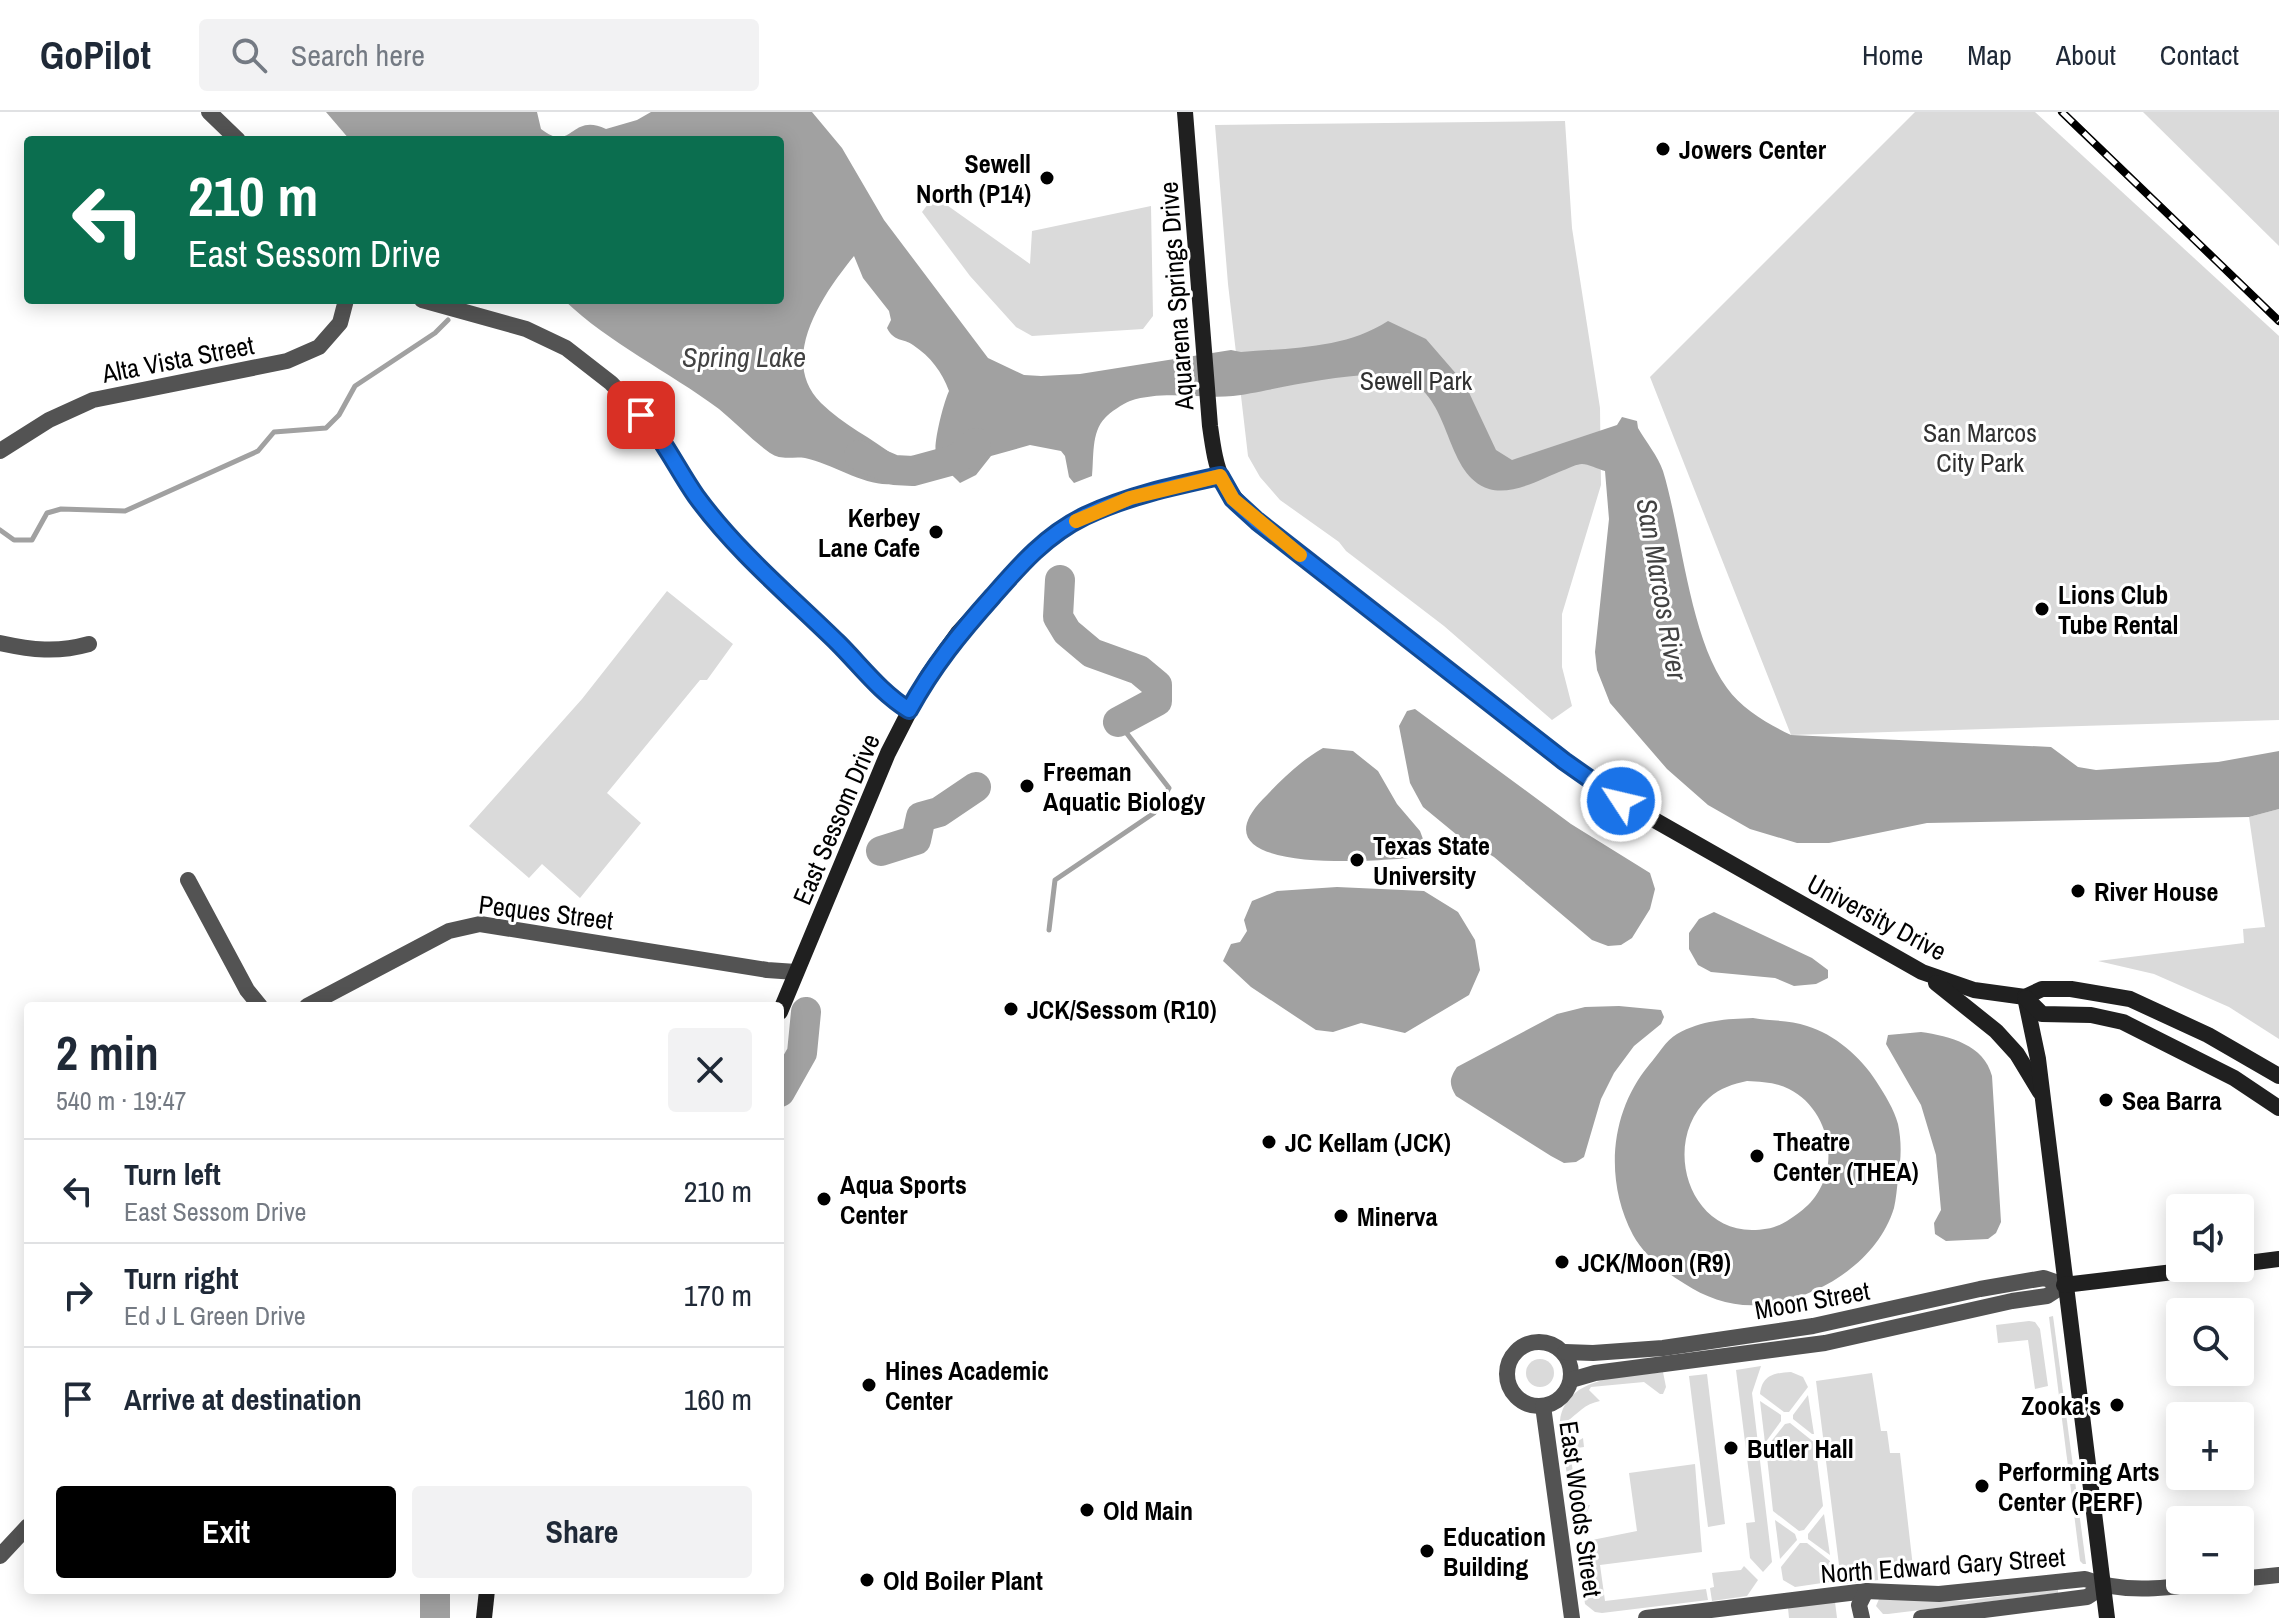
<!DOCTYPE html>
<html lang="en">
<head>
<meta charset="utf-8">
<style>
  :root { --surface:#fff; --page:#f2f2f3; --text:#1f2937; --muted:#747a83; --line:#e0e1e3; --accent:#000 }
  body { margin:0; font-family:"Archivo Narrow",sans-serif; background:var(--page); color:var(--text); height:100vh; display:flex; flex-direction:column; font-size:30px; white-space:nowrap }
  * { box-sizing:border-box; margin:0 }
  p { font-size:26px; color:var(--muted) }
  .icon { flex:none; width:44px; height:44px; fill:none; stroke:currentColor; stroke-width:2; stroke-linecap:round; stroke-linejoin:round }
  .map { position:relative; flex:1; overflow:hidden }
  .details { position:absolute; left:24px; top:890px; width:760px; height:592px; display:flex; flex-direction:column; background:var(--surface); border-radius:8px; box-shadow:0 4px 20px #0003 }
  .details>* { flex:none }
  .top-card { position:absolute; left:24px; top:24px; width:760px; height:168px; border-radius:8px; box-shadow:0 4px 20px #0003; background:#0b6e4f; color:#fff; overflow:hidden }
  .fabs { position:absolute; left:2166px; top:1082px; display:grid; gap:16px }
  .fabs a { display:grid; place-items:center; width:88px; height:88px; border-radius:8px; background:var(--surface); box-shadow:0 4px 20px #0003; font-size:40px }
  .pin { position:absolute; display:grid; place-items:center; width:68px; height:68px; color:#fff; margin:-34px; border-radius:16px; box-shadow:0 4px 12px #0006 }
  .me { position:absolute; width:88px; margin:-44px; rotate:305deg; stroke-linejoin:round; filter:drop-shadow(0 0 6px #0008) }
  .turn { display:flex; align-items:center; gap:28px; height:168px; padding:0 32px; font-size:36px }
  .turn .icon { width:104px; height:104px; stroke-width:2.5 }
  .turn b { display:block; font-size:56px; line-height:68px }
  .round { display:grid; place-items:center; flex:none; width:84px; height:84px; border-radius:8px; background:var(--page) }
  .head { display:flex; align-items:center; justify-content:space-between; height:136px; padding:0 32px }
  h1 { font-size:48px; font-weight:700; line-height:60px }
  .button { display:flex; gap:16px; margin-top:auto; padding:16px 32px }
  .button a { flex:1; height:92px; border-radius:8px; background:var(--accent); color:#fff; font-size:32px; font-weight:700; line-height:92px; text-align:center }
  .button a+a { background:var(--page); color:var(--text) }
  ul { padding:0; list-style:none }
  li { display:flex; align-items:center; gap:24px; height:104px; padding:0 32px; border-top:2px solid var(--line) }
  li div { flex:1 }
  li b { display:block; font-size:30px }
  li em { font-style:normal }
  header { display:flex; align-items:center; gap:48px; box-sizing:border-box; height:112px; padding:0 40px; background:var(--surface); border-bottom:2px solid var(--line) }
  header strong { font-size:38px }
  nav { display:flex; gap:44px; margin-inline-start:auto; font-size:28px }
  .search { width:560px; height:72px; background:var(--page); display:flex; align-items:center; gap:20px; box-sizing:border-box; padding:0 28px; border-radius:8px; color:var(--muted); font-size:30px }
  .map>svg:first-child { display:block }
  .green { fill:#dadada }
  .water { fill:#a1a1a1; fill-rule:evenodd }
  .lines { fill:none; stroke-linecap:round; stroke-linejoin:round }
  .stream { stroke:#a1a1a1; stroke-width:5 }
  .river { stroke:#a1a1a1; stroke-width:30 }
  .street { stroke:#535353; stroke-width:16 }
  .secondary { stroke:#202020; stroke-width:16 }
  .rail-casing { stroke:#000; stroke-width:8 }
  .rail { stroke:#fff; stroke-width:5; stroke-dasharray:15; stroke-linecap:butt }
  .route-casing { stroke:#114b97; stroke-width:20 }
  .route { stroke:#1a73e8; stroke-width:14 }
  .slow { stroke:#f59e0b; stroke-width:14 }
  .poi-dot { fill:#000; stroke:#fff; stroke-width:3 }
  .labels { text-anchor:middle; dominant-baseline:central; stroke-width:6; stroke-linejoin:round; paint-order:stroke }
  .poi-label { font-size:26px; font-weight:bold; fill:#000; stroke:#fff; text-anchor:start }
  .street-label { font-size:26px; fill:#000; stroke:#fff }
  .park-label { font-size:26px; fill:#313131; stroke:#fff }
  .water-label { font-size:28px; font-style:italic; fill:#424242; stroke:#fff }
</style>
</head>
<body>
<header>
<strong>GoPilot</strong>
<div class="search"><svg class="icon" aria-label="search" viewBox="0 0 24 24"><circle cx="10" cy="10" r="6"/><path d="M15 15l6 6"/></svg>Search here</div>
<nav><a>Home</a><a>Map</a><a>About</a><a>Contact</a></nav>
</header>
<div class="map">
<svg width="2279" height="1506" viewBox="0 0 2279 1506">
  <rect width="100%" height="100%" fill="#fff"/>
  <g class="green">
    <path d="M1915,0H2035L2279,224V608L1791,623L1650,265Z"/>
    <path d="M2143,0H2279V134Z"/>
    <path d="M1565,9L1572,116L1600,296L1601,373L1562,502V555L1572,594L1552,608L1444,514L1346,439L1339,430L1280,388L1260,365L1248,344L1228,172L1215,13Z"/>
    <path d="M934,84L1030,152L1032,119L1151,94L1153,204L1143,217L1032,224L1016,215L970,164L922,100Z"/>
    <path d="M667,479L733,532L707,568H700L607,681L641,711L580,786L542,752L529,766L469,714L582,587Z"/>
    <path d="M2279,697V927L2229,895L2154,862L2098,849L2244,831L2243,817L2265,815L2249,705Z"/>
    <path d="M2053,1204L2086,1452H2083L2080,1449L2049,1205Z"/>
    <path d="M2029,1209L2035,1210L2040,1217L2048,1274L2035,1277L2028,1228L1998,1231L1996,1213Z"/>
    <circle cx="1540" cy="1261" r="14"/>
    <path d="M1761,1254L1752,1281L1772,1450L1763,1460L1750,1446L1746,1411L1755,1410L1736,1258Z"/>
    <path d="M1663,1260L1666,1275L1663,1282H1660L1644,1270L1591,1275L1589,1278L1600,1289C1584,1292 1579,1301 1566,1310L1568,1327L1573,1332L1583,1326L1584,1335L1570,1337L1577,1394L1590,1393L1586,1402L1572,1404L1560,1309C1566,1262 1628,1265 1663,1260Z"/>
    <path d="M1791,1260L1803,1265L1808,1275L1789,1300H1784L1760,1282C1762,1263 1774,1261 1791,1260Z"/>
    <path d="M1872,1261L1881,1319H1887L1890,1341H1900L1914,1464L1843,1472L1841,1469L1816,1269Z"/>
    <path d="M1707,1262L1725,1412L1708,1415L1689,1264Z"/>
    <path d="M1808,1283L1814,1322H1812L1793,1307V1303Z"/>
    <path d="M1760,1289L1781,1303V1309L1765,1331Z"/>
    <path d="M1790,1311L1815,1331L1823,1394L1804,1418L1799,1419L1773,1399L1766,1336L1785,1312Z"/>
    <path d="M1695,1352L1702,1440L1600,1453L1605,1489L1706,1477L1708,1488L1602,1501L1595,1500L1585,1492L1577,1431L1637,1419L1629,1361Z"/>
    <path d="M1824,1402L1830,1443L1808,1427V1422Z"/>
    <path d="M1775,1408L1795,1422L1797,1428L1780,1447Z"/>
    <path d="M1800,1431H1807L1830,1449L1832,1465L1829,1470L1795,1475L1783,1468L1781,1455Z"/>
    <path d="M1744,1454L1758,1468L1747,1484L1712,1489L1710,1476L1714,1475L1712,1461L1741,1458Z"/>
    <path d="M2058,1476V1481L1888,1502H1883L1876,1494L1879,1487L1966,1489Z"/>
    <path d="M1835,1490L1837,1506H1789L1788,1496Z"/>
  </g>
  <g class="water">
    <path d="M326,0H537L541,17C573,42 570,0 606,17L637,8L651,0H812L842,36L884,108L988,246L1024,263L1041,264L1080,262L1231,238L1241,240C1290,236 1345,237 1388,209L1426,227L1465,272L1496,338L1512,348L1617,313L1622,305L1637,309L1638,316C1646,330 1658,344 1663,359C1682,421 1689,524 1727,576C1742,597 1768,612 1791,623L2051,635L2078,655L2096,658L2218,650L2279,639V697L2249,705L1927,711L1829,731H1797L1750,717L1708,693L1667,657L1610,591L1597,558L1595,540L1609,407L1605,359C1598,357 1588,352 1582,352C1577,352 1569,356 1564,358C1543,366 1513,384 1489,377C1446,363 1452,294 1413,271C1377,249 1276,279 1233,284C1199,287 1164,278 1130,289C1123,292 1110,300 1105,306C1091,320 1094,346 1092,364L1074,371L1069,365L1065,344L1061,339L1030,333L991,344L976,363L960,371C951,362 941,353 936,341C933,332 944,289 949,279C942,260 931,245 913,233C903,226 894,230 887,216L891,208L889,199L863,166L854,144C824,181 777,247 821,291C843,313 872,326 896,345L892,372C866,375 833,352 805,346C793,344 782,349 770,341C752,328 736,311 719,297C668,259 610,232 564,188H780V28H350Z"/>
    <path d="M1415,597L1571,712L1650,761L1655,777L1650,797L1632,826L1621,833L1608,834L1592,828L1494,745L1457,723L1423,695L1410,671L1399,614L1407,599Z"/>
    <path d="M1323,636L1353,639L1378,659L1397,692L1420,719L1426,735L1418,745C1384,749 1188,765 1263,687C1282,667 1299,650 1323,636Z"/>
    <path d="M1337,775L1424,779L1458,800L1475,828L1480,858L1469,883L1405,921L1361,911L1333,920L1316,918L1251,875L1223,849L1231,832L1240,830L1247,819L1244,808L1252,789L1277,779Z"/>
    <path d="M1714,800L1812,846L1828,858V866L1816,872L1794,874L1775,866L1711,860L1698,853L1689,837V821L1699,807Z"/>
    <path d="M1619,894L1661,898L1664,905L1661,912L1634,934L1614,961L1601,987L1584,1045L1576,1050L1564,1051L1551,1044L1456,984C1449,972 1449,967 1457,955L1557,902L1585,895Z"/>
    <path d="M1753,906C1770,909 1791,908 1807,914C1834,922 1861,945 1876,969C1885,983 1894,997 1898,1012C1902,1031 1901,1048 1898,1066C1897,1076 1896,1087 1894,1096C1877,1152 1814,1189 1759,1193C1733,1195 1706,1186 1685,1172C1665,1160 1644,1143 1633,1123C1604,1068 1610,1000 1649,953C1658,943 1666,928 1677,922C1702,908 1726,907 1753,906ZM1747,969C1762,970 1775,970 1789,977C1820,992 1836,1033 1825,1065C1818,1086 1806,1097 1787,1109C1776,1116 1765,1118 1752,1118C1686,1118 1662,1027 1709,986C1720,976 1733,972 1747,969Z"/>
    <path d="M1921,920C1950,924 1984,933 1992,964L2001,1110L1996,1121L1988,1127L1946,1129L1935,1122L1934,1111L1941,1098L1936,1043L1921,993L1886,932L1888,923Z"/>
  </g>
  <g class="lines">
    <g class="stream">
      <path d="M0,418L14,428H32L47,401L61,397L125,399L258,339L274,320L326,316L339,303L355,274L435,221L448,208"/>
      <path d="M1049,818L1055,768L1154,701L1169,676L1118,610"/>
    </g>
    <g class="river">
      <path d="M859,343L894,358L913,359L957,347L976,331"/>
      <path d="M1060,468L1058,505L1067,520L1092,541L1139,558L1157,573V589L1118,610"/>
      <path d="M881,739L916,728L921,705L939,700L976,675"/>
      <path d="M780,980L802,941L806,900"/>
      <path d="M435,1506V1478"/>
    </g>
    <g class="street">
      <path d="M209,0L238,28"/>
      <path d="M422,188L526,217L566,236L611,271L656,319L694,382L724,420L862,555L884,581L909,598"/>
      <path d="M0,339L49,308L93,288L287,249L319,235L340,211L346,188"/>
      <path d="M0,531C32,538 57,541 89,532"/>
      <path d="M188,768L247,878L260,894"/>
      <path d="M307,894L449,819L480,812L767,858L796,860"/>
      <circle cx="1539" cy="1262" r="32"/>
      <path d="M1565,1240L1593,1241L1663,1236L1813,1214L1980,1177L2044,1166L2064,1173"/>
      <path d="M1571,1268L1595,1261L1825,1231L2012,1189L2047,1184L2064,1173"/>
      <path d="M1543,1294L1572,1506"/>
      <path d="M0,1444L28,1414"/>
      <path d="M2240,1467L2279,1463"/>
      <path d="M1646,1506L1866,1479L1939,1482L2085,1467C2132,1485 2181,1473 2229,1468"/>
      <path d="M1862,1506L1859,1493L1866,1479"/>
      <path d="M1921,1506L2087,1485L2104,1474"/>
    </g>
    <g class="secondary">
      <path d="M1185,0L1210,314C1217,364 1220,374 1257,409L1564,649L1621,689L1922,860L1974,878L2025,885"/>
      <path d="M1936,871L1996,919L2017,942L2040,980"/>
      <path d="M2025,885L2038,947L2107,1506"/>
      <path d="M2025,885L2042,877H2071L2130,887L2208,923L2279,964"/>
      <path d="M2026,886L2042,902L2091,903L2123,910L2234,966L2279,996"/>
      <path d="M780,900L888,641L928,563L958,521L1023,450L1062,417L1084,405L1130,386L1220,364"/>
      <path d="M2240,1152L2279,1147"/>
      <path d="M2064,1173L2207,1156"/>
      <path d="M484,1506L487,1478"/>
    </g>
    <defs>
      <path id="rail" d="M2062,0L2279,209"/>
    </defs>
    <use href="#rail" class="rail-casing"/>
    <use href="#rail" class="rail"/>
  </g>
  <g class="lines">
    <defs>
      <path id="route" d="M641,303C664,327 677,357 696,384C736,439 789,483 838,531C861,554 881,581 909,598C933,554 960,521 993,484C1020,453 1046,423 1085,404C1127,384 1174,374 1220,364L1233,387L1257,409L1564,649L1621,689"/>
    </defs>
    <use href="#route" class="route-casing"/>
    <use href="#route" class="route"/>
    <path class="slow" d="M1076,409L1130,386L1220,364L1233,387L1300,443"/>
  </g>
  <g class="poi-dot">
    <circle cx="1663" cy="37" r="8"/>
    <circle cx="1047" cy="66" r="8"/>
    <circle cx="936" cy="420" r="8"/>
    <circle cx="2042" cy="497" r="8"/>
    <circle cx="1027" cy="674" r="8"/>
    <circle cx="1357" cy="748" r="8"/>
    <circle cx="2078" cy="779" r="8"/>
    <circle cx="1011" cy="897" r="8"/>
    <circle cx="2106" cy="988" r="8"/>
    <circle cx="1269" cy="1030" r="8"/>
    <circle cx="1757" cy="1044" r="8"/>
    <circle cx="824" cy="1087" r="8"/>
    <circle cx="1341" cy="1104" r="8"/>
    <circle cx="1562" cy="1150" r="8"/>
    <circle cx="869" cy="1273" r="8"/>
    <circle cx="2117" cy="1293" r="8"/>
    <circle cx="1731" cy="1336" r="8"/>
    <circle cx="1982" cy="1374" r="8"/>
    <circle cx="1087" cy="1398" r="8"/>
    <circle cx="1427" cy="1439" r="8"/>
    <circle cx="867" cy="1468" r="8"/>
  </g>
  <g class="labels">
    <g class="poi-label">
      <text x="1679" y="37">Jowers Center</text>
      <text x="1031" y="51" text-anchor="end">Sewell<tspan x="1031" dy="30">North (P14)</tspan></text>
      <text x="920" y="405" text-anchor="end">Kerbey<tspan x="920" dy="30">Lane Cafe</tspan></text>
      <text x="2058" y="482">Lions Club<tspan x="2058" dy="30">Tube Rental</tspan></text>
      <text x="1043" y="659">Freeman<tspan x="1043" dy="30">Aquatic Biology</tspan></text>
      <text x="1373" y="733">Texas State<tspan x="1373" dy="30">University</tspan></text>
      <text x="2094" y="779">River House</text>
      <text x="1027" y="897">JCK/Sessom (R10)</text>
      <text x="2122" y="988">Sea Barra</text>
      <text x="1773" y="1029">Theatre<tspan x="1773" dy="30">Center (THEA)</tspan></text>
      <text x="1285" y="1030">JC Kellam (JCK)</text>
      <text x="840" y="1072">Aqua Sports<tspan x="840" dy="30">Center</tspan></text>
      <text x="1357" y="1104">Minerva</text>
      <text x="1578" y="1150">JCK/Moon (R9)</text>
      <text x="885" y="1258">Hines Academic<tspan x="885" dy="30">Center</tspan></text>
      <text x="2101" y="1293" text-anchor="end">Zooka's</text>
      <text x="1747" y="1336">Butler Hall</text>
      <text x="1998" y="1359">Performing Arts<tspan x="1998" dy="30">Center (PERF)</tspan></text>
      <text x="1103" y="1398">Old Main</text>
      <text x="1443" y="1424">Education<tspan x="1443" dy="30">Building</tspan></text>
      <text x="883" y="1468">Old Boiler Plant</text>
    </g>
    <g class="street-label">
      <text transform="translate(1176 184) rotate(-94)">Aquarena Springs Drive</text>
      <text transform="translate(178 247) rotate(-11)">Alta Vista Street</text>
      <text transform="translate(836 707) rotate(-67)">East Sessom Drive</text>
      <text transform="translate(546 800) rotate(7)">Peques Street</text>
      <text transform="translate(1877 805) rotate(28)">University Drive</text>
      <text transform="translate(1812 1188) rotate(-10)">Moon Street</text>
      <text transform="translate(1581 1397) rotate(82)">East Woods Street</text>
      <text transform="translate(1943 1453) rotate(-4)">North Edward Gary Street</text>
    </g>
    <g class="park-label">
      <text x="1416" y="268">Sewell Park</text>
      <text x="1980" y="320">San Marcos<tspan x="1980" dy="30">City Park</tspan></text>
    </g>
    <g class="water-label">
      <text x="744" y="245">Spring Lake</text>
      <text transform="translate(1662 477) rotate(80)">San Marcos River</text>
    </g>
  </g>
</svg>
<div class="fabs">
<a><svg class="icon" aria-label="sound" viewBox="0 0 24 24"><path d="M4 9h4l5-4v14l-5-4H4zM17 9q2 3 0 6"/></svg></a>
<a><svg class="icon" aria-label="search" viewBox="0 0 24 24"><circle cx="10" cy="10" r="6"/><path d="M15 15l6 6"/></svg></a>
<a>+</a>
<a>−</a>
</div>
<div class="pin" style="left:641px;top:303px;background:#d93025"><svg class="icon" aria-label="arrive" viewBox="0 0 24 24"><path d="M6 21V4h12l-3 4 3 4H6"/></svg></div>
<svg class="me" style="left:1621px;top:689px" viewBox="-20 -20 40 40"><circle r="17" fill="#1a73e8" stroke="#fff" stroke-width="3"/><path d="M0-11L8 9 0 5-8 9z" fill="#fff"/></svg>
<div class="top-card">
<div class="turn"><svg class="icon" aria-label="left" viewBox="0 0 24 24"><path d="M17 20v-9H6M10 6l-5 5 5 5"/></svg><div><b>210 m</b>East Sessom Drive</div></div>
</div>
<section class="details">
<div class="head"><div><h1>2 min</h1><p>540 m · 19:47</p></div><a class="round"><svg class="icon" aria-label="close" viewBox="0 0 24 24"><path d="M6 6l12 12M18 6L6 18"/></svg></a></div>
<ul>
<li><svg class="icon" aria-label="left" viewBox="0 0 24 24"><path d="M17 20v-9H6M10 6l-5 5 5 5"/></svg><div><b>Turn left</b><p>East Sessom Drive</p></div><em>210 m</em></li>
<li><svg class="icon" aria-label="right" viewBox="0 0 24 24"><path d="M7 20v-9h11M14 6l5 5-5 5"/></svg><div><b>Turn right</b><p>Ed J L Green Drive</p></div><em>170 m</em></li>
<li><svg class="icon" aria-label="arrive" viewBox="0 0 24 24"><path d="M6 21V4h12l-3 4 3 4H6"/></svg><div><b>Arrive at destination</b></div><em>160 m</em></li>
</ul>
<div class="button"><a>Exit</a><a>Share</a></div>
</section>
</div>
</body>
</html>
